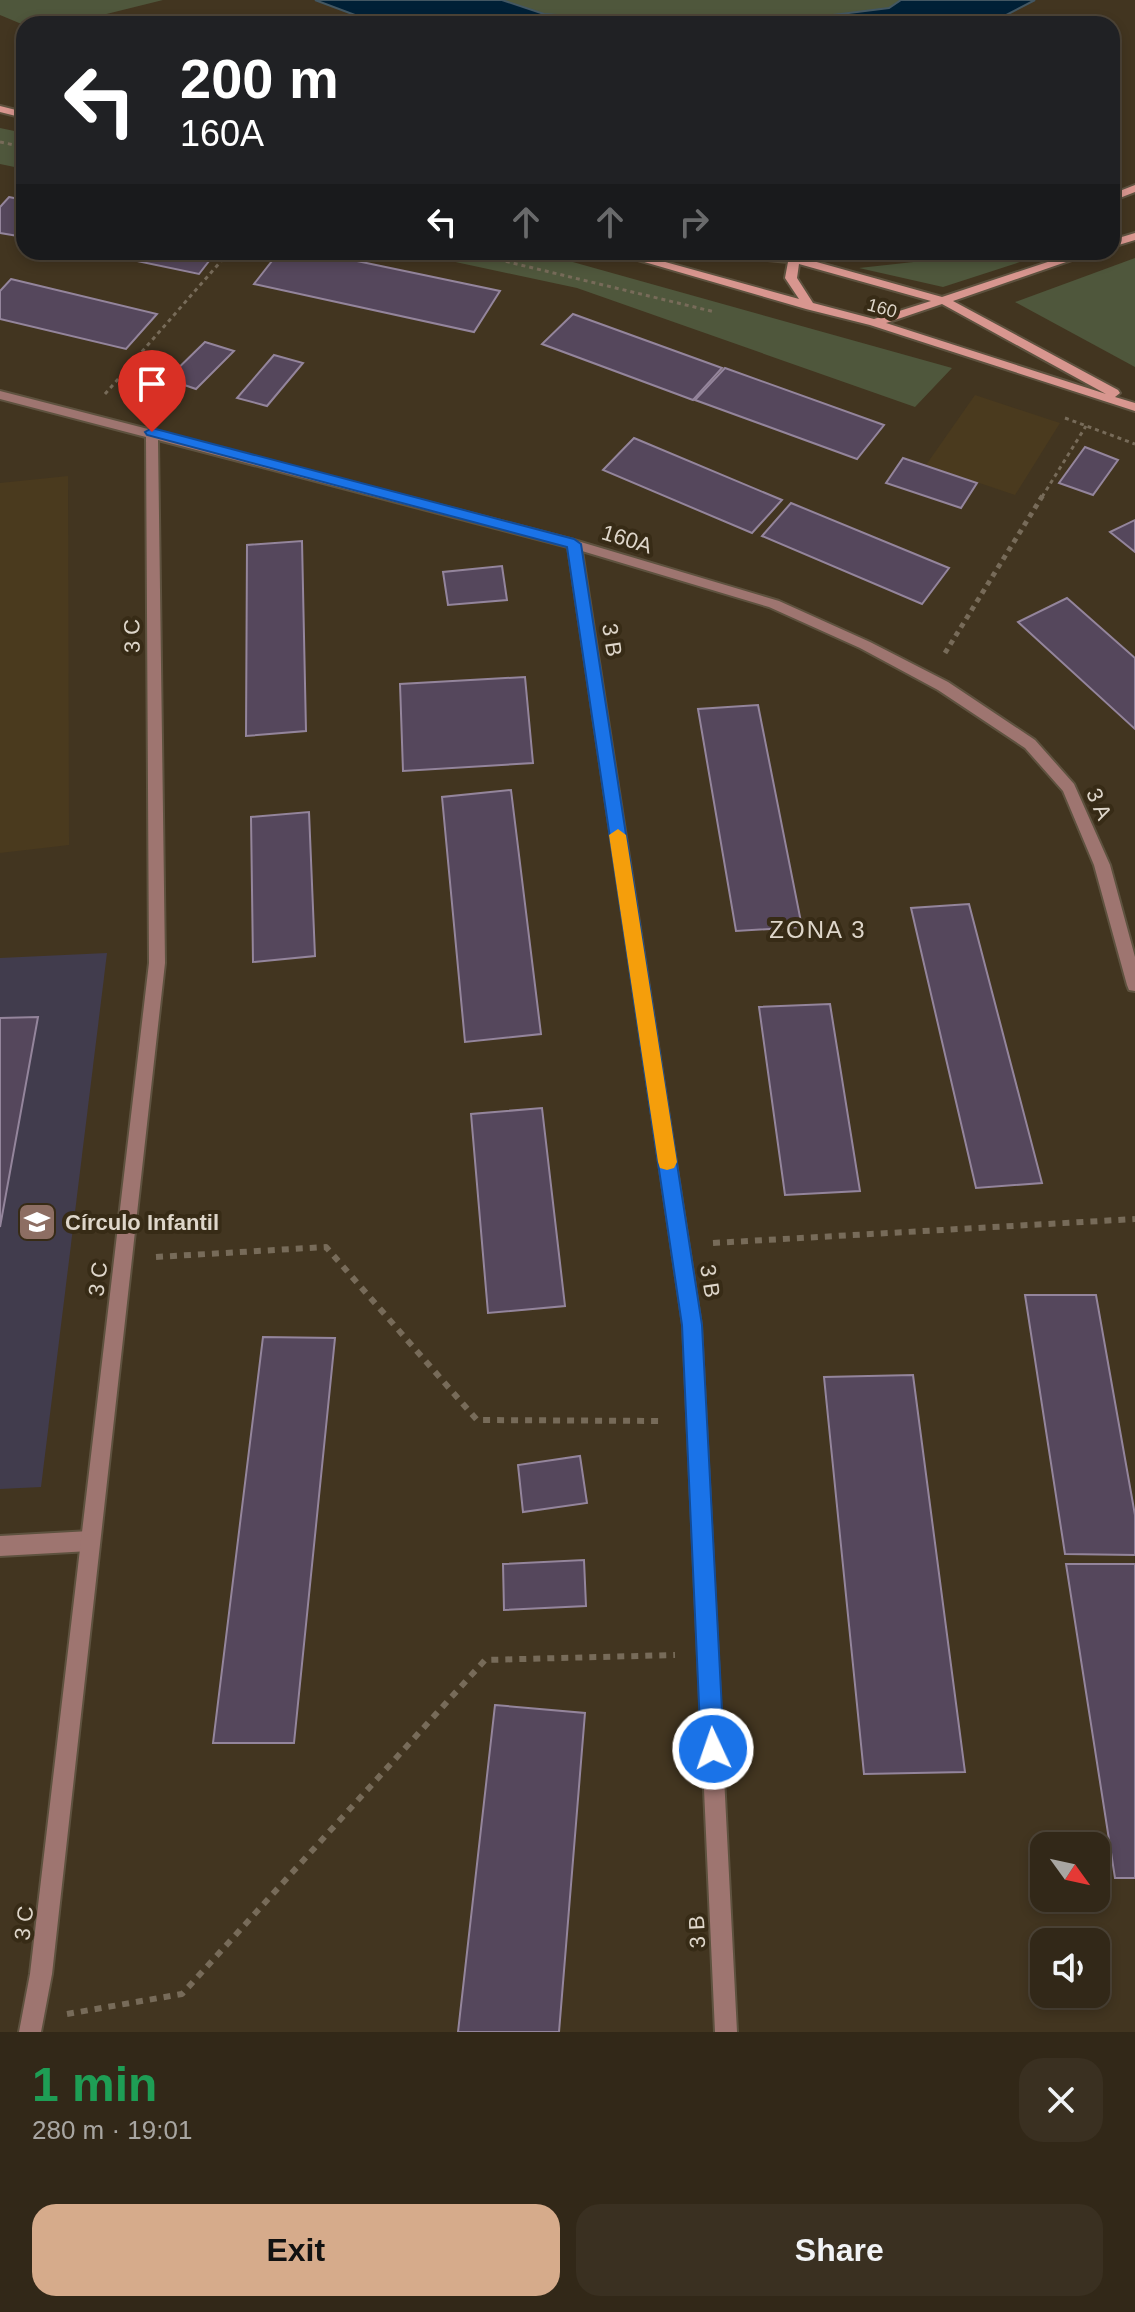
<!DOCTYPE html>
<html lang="en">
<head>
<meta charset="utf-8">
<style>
  :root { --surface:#322818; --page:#3a3021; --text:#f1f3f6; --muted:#a8a6a2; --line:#4d4437; --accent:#d6ab8b }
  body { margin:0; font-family:Helvetica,sans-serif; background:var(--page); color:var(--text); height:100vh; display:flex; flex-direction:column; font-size:30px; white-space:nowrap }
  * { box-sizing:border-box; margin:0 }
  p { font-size:26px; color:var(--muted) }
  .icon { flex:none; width:44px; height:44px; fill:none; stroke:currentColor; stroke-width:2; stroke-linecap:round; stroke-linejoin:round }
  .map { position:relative; height:2032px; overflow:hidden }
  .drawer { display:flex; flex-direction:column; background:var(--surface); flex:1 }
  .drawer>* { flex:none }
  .guide { position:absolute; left:16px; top:16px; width:1104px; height:244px; border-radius:24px; box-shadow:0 4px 12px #0003,0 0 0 2px var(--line); background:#202124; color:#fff; overflow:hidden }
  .needle { width:52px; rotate:123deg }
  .controls { position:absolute; left:1030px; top:1832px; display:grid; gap:16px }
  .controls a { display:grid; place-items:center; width:80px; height:80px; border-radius:16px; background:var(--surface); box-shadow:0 4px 12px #0003,0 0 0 2px var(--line); font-size:40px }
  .pin { position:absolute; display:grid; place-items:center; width:68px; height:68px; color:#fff; margin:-82px -34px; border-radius:50% 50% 50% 0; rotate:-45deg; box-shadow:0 0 8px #0007 }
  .pin .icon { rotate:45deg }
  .me { position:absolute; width:88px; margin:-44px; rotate:357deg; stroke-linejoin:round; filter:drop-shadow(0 0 6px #0008) }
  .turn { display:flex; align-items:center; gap:28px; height:168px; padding:0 32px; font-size:36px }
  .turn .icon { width:104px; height:104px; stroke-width:2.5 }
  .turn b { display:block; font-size:56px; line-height:68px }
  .lanes { display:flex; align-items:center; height:76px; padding:0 32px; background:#0003; justify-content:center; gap:40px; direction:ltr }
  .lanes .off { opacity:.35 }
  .round { display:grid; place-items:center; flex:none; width:84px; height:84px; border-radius:24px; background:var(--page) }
  .summary { display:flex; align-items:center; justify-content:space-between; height:136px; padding:0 32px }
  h1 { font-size:48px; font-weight:700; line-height:60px; color:#1e9e55 }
  .action { display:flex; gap:16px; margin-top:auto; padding:16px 32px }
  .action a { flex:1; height:92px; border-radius:24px; background:var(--accent); color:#111; font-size:32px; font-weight:700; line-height:92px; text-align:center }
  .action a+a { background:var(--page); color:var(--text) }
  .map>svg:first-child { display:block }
  .built { fill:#4a3a1e }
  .education { fill:#413c4d }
  .green { fill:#4f573c }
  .water { fill:#002036; stroke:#435762; stroke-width:2 }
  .building { fill:#55475c; stroke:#94859c; stroke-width:2 }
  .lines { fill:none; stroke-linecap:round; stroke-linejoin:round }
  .lane-casing { stroke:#5e523f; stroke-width:4 }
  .street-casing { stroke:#5e523f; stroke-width:4 }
  .secondary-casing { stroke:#5e523f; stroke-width:4 }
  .path-far2 { stroke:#776b59; stroke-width:3; stroke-dasharray:4 4; stroke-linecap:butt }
  .path-far1 { stroke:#776b59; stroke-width:5; stroke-dasharray:5 5; stroke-linecap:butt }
  .path { stroke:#776b59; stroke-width:6; stroke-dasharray:7 7; stroke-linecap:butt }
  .lane { fill:#9e7570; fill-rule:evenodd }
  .street { fill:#9e7570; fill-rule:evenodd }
  .secondary { fill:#d8968f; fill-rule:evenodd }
  .route { fill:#1a73e8; stroke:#114b97; stroke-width:2 }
  .slow { fill:#f59e0b }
  .labels { text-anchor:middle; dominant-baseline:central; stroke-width:8; stroke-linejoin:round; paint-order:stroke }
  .far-street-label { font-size:18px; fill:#ded6ca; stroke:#372b16 }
  .street-label { font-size:22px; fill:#ded6ca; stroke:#372b16 }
  .poi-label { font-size:22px; font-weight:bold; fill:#ded6ca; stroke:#372b16; text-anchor:start }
  .neighbourhood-label { font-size:24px; letter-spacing:2px; fill:#ded6ca; stroke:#372b16 }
</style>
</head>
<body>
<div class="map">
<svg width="1135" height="2032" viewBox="0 0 1135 2032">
  <rect width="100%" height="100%" fill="#423520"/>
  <g class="built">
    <path d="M975,395L1060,423L1015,495L926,465Z"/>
    <path d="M68,476L69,845L0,853V483Z"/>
  </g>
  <path class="education" d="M107,953L41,1487L0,1489V958Z"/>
  <g class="green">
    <path d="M0,0H163L66,24L24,25L0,15Z"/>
    <path d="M502,0H901L890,8L760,24H677L544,14Z"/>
    <path d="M0,128L24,133V169L0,164Z"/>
    <path d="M409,252H537L952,368L915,407L577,288Z"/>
    <path d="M973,252H1051L943,287L859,268L941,259Z"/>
    <path d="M1135,258V367L1015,302Z"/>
  </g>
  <g class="water">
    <path d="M315,0H502L544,14L677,24H379Z"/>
    <path d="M901,0H1035L989,24H760L889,8Z"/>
  </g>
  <g class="building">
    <path d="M9,197L24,200V237L0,233V207Z"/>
    <path d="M94,252H216L199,274Z"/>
    <path d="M279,252H314L500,291L474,332L254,284Z"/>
    <path d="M11,279L157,314L126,349L0,319V291Z"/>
    <path d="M573,314L722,368L693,400L542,344Z"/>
    <path d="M205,342L234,351L196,389L167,379Z"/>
    <path d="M274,355L303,363L267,406L237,398Z"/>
    <path d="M725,368L884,425L857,459L695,400Z"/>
    <path d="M634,438L782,500L752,533L603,470Z"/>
    <path d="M1085,447L1118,460L1093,495L1059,483Z"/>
    <path d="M903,458L977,483L961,508L886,483Z"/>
    <path d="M791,503L949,568L922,604L762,536Z"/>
    <path d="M1135,520V552L1110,532Z"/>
    <path d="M302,541L306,731L246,736L247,545Z"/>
    <path d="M502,566L507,600L448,605L443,572Z"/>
    <path d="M1067,598L1135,658V729L1018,622Z"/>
    <path d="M525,677L533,763L403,771L400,684Z"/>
    <path d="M758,705L802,927L736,931L698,709Z"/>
    <path d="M511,790L541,1034L465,1042L442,797Z"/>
    <path d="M309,812L315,956L253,962L251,817Z"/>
    <path d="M969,904L1042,1183L976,1188L911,908Z"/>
    <path d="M830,1004L860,1191L785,1195L759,1007Z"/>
    <path d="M38,1017L0,1227V1018Z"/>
    <path d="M542,1108L565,1306L488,1313L471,1114Z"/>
    <path d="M1025,1295H1096L1135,1515V1555L1065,1554Z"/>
    <path d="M263,1337L335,1338L294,1743H213Z"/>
    <path d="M913,1375L965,1772L864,1774L824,1377Z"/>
    <path d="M580,1456L587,1503L523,1512L518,1465Z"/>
    <path d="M584,1560L586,1606L504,1610L503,1564Z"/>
    <path d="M1066,1564H1135V1878H1115Z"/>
    <path d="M495,1705L585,1713L559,2032H458Z"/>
  </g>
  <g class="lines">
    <defs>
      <path id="lane" d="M90,1531L97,1534L100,1541L97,1548L90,1551L0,1556V1536Z"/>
      <path id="street" d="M0,391L148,429L152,428L158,432L574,540L779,601L870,642L948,682L1035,740L1074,784L1110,865L1135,957V991L1129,990L1127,985L1094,865L1063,791L1025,748L938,690L860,648L769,607L582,551L701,1325L737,2032H715L683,1325L568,547L158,440L165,963L52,1974L41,2032H19L30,1974L149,963L146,437L0,399Z"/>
      <g id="secondary">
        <path d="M0,106L24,112V118L0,112Z"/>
        <path d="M1135,185V192L1112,201V194Z"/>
        <path d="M1135,233V240L1112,247V240Z"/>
        <path d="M610,252H629L799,299L785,278L788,262L717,255L711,252H754L800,257L836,252H881L875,255L813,261L942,297L1078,252H1095L953,301L1118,390L1120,393L1115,397L1135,403V411L870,325L806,309ZM799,264L931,301L874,319L813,303L797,278ZM942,304L1106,394L886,323Z"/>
      </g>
    </defs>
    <use href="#lane" class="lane-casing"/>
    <use href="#street" class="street-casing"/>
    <use href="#secondary" class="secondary-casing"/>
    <g class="path-far2">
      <path d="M0,142L24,147"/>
      <path d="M467,252L715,312"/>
      <path d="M105,394L229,252"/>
      <path d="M1065,418L1135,444"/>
      <path d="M1042,497L1086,426"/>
    </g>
    <path class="path-far1" d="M945,653L1043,495"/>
    <g class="path">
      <path d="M713,1243L1135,1219"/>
      <path d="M156,1257L326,1247L477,1420L663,1421"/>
      <path d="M67,2014L182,1994L485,1660L675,1655"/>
    </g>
    <use href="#lane" class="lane"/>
    <use href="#street" class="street"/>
    <use href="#secondary" class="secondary"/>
  </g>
  <path class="route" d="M152,428L574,539L581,544L702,1325L724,1749L721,1757L713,1761L704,1757L701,1749L682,1325L567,547L147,435L145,432Z"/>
  <path class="slow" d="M618,829L626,835L677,1162L674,1168L667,1170L660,1168L658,1162L609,835Z"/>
  <defs>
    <symbol id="school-square" viewBox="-11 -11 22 22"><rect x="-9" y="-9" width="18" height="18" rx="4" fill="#8d6e63" stroke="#372b16"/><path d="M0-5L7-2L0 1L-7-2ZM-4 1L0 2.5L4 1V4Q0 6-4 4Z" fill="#fff"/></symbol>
  </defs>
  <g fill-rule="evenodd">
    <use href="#school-square" x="15" y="1200" width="44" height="44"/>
  </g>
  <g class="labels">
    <g class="far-street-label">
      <text transform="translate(882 308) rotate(16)">160</text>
    </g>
    <g class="street-label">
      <text transform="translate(627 539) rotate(17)">160A</text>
      <text transform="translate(132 636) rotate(-91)">3 C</text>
      <text transform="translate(612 640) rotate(81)">3 B</text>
      <text transform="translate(1099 804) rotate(66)">3 A</text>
      <text transform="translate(98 1279) rotate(-83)">3 C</text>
      <text transform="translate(710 1281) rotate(81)">3 B</text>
      <text transform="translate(24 1923) rotate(-83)">3 C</text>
      <text transform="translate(697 1932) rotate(-93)">3 B</text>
    </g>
    <g class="poi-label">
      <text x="65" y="1222">Círculo Infantil</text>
    </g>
    <g class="neighbourhood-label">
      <text x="818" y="929">ZONA 3</text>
    </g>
  </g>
</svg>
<div class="controls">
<a><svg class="needle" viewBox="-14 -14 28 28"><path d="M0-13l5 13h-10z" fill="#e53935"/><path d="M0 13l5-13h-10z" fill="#a8a6a2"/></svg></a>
<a><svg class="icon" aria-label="sound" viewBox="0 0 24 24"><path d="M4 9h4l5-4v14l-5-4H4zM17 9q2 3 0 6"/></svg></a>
</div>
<div class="pin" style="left:152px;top:432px;background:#d93025"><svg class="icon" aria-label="arrive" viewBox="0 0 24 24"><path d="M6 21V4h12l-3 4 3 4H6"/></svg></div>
<svg class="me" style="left:713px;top:1749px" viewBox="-20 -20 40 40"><circle r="17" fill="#1a73e8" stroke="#fff" stroke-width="3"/><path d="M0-11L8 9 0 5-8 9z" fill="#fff"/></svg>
<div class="guide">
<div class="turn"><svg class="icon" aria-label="left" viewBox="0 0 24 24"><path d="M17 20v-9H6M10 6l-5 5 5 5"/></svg><div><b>200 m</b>160A</div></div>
<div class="lanes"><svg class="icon" aria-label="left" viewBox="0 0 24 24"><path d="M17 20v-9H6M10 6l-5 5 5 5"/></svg><svg class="icon off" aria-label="ahead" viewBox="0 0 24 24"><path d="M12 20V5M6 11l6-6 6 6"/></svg><svg class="icon off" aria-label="ahead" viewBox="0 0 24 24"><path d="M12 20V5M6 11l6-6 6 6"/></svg><svg class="icon off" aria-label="right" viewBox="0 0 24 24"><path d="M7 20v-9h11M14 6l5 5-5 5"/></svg></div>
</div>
</div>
<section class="drawer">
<div class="summary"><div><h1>1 min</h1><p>280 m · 19:01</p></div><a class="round"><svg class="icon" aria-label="close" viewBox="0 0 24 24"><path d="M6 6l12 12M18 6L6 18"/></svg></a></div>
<div class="action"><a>Exit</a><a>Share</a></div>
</section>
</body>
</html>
